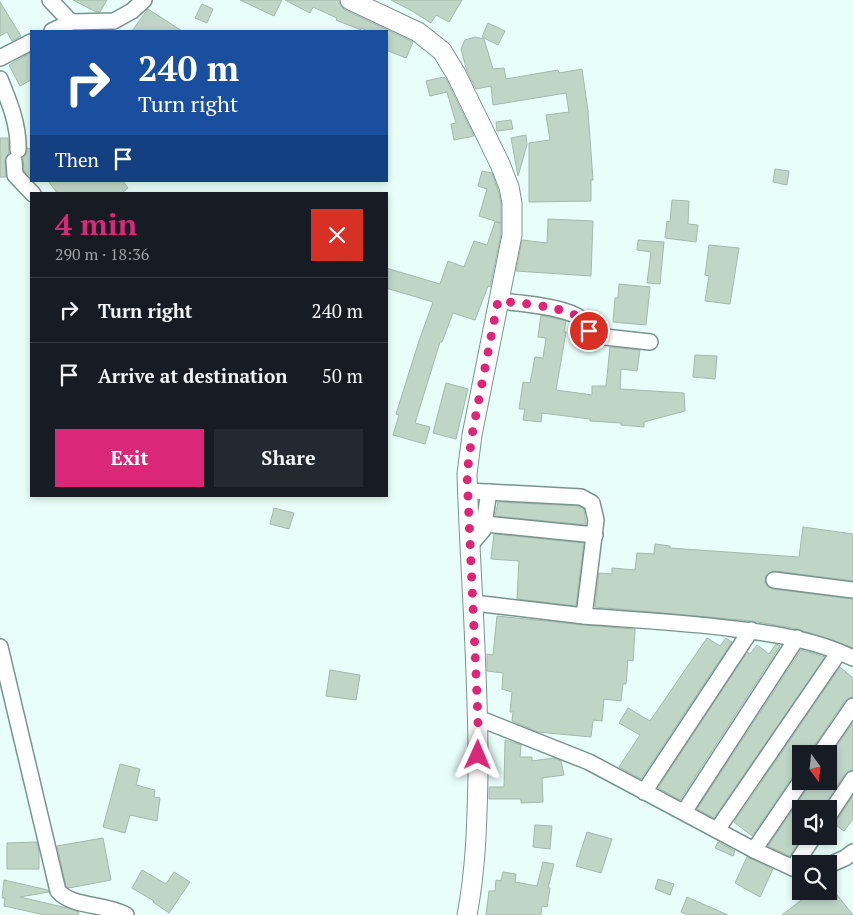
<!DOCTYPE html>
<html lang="en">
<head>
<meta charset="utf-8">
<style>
  :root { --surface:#171b24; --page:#242831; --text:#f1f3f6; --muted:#9ea1a6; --line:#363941; --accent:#db2777 }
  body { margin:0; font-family:"PT Serif",serif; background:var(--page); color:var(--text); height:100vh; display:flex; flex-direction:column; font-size:19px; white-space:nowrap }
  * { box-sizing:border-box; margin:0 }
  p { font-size:16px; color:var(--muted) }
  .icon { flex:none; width:28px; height:28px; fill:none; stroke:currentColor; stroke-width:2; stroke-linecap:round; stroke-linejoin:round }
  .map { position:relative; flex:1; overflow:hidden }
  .panel { position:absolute; left:30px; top:192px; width:358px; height:305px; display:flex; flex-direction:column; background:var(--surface); border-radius:0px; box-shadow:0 2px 8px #0003 }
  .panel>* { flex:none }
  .guide { position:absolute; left:30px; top:30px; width:358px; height:152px; border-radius:0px; box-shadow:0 2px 8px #0003; background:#1a4fa0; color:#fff; overflow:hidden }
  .needle { width:32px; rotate:165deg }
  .controls { position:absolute; left:792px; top:745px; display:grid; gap:10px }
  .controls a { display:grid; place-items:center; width:45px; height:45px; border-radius:0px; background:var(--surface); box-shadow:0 2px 8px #0003; font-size:25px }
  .pin { position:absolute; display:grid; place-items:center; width:42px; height:42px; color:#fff; margin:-21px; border:2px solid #fff; border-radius:50%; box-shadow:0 1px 5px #0007 }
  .me { position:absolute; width:55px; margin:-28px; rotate:1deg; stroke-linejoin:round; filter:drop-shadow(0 0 4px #0008) }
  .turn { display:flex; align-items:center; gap:18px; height:105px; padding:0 25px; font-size:22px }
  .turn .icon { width:65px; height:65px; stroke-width:2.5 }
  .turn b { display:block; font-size:35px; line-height:42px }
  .then { display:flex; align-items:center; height:48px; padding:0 25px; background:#0003; gap:10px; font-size:19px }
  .round { display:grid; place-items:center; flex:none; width:52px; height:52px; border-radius:0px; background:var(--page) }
  .headline { display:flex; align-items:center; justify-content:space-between; height:85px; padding:0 25px }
  h1 { font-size:30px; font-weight:800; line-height:38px; color:var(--accent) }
  .cta { display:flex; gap:10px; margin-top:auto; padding:10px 25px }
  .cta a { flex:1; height:58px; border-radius:0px; background:var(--accent); color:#fff; font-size:20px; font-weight:800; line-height:58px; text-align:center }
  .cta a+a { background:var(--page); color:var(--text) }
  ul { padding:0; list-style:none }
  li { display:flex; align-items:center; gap:15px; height:65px; padding:0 25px; border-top:1px solid var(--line) }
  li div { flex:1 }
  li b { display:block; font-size:19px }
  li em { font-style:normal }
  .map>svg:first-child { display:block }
  .building { fill:#bfd6c7; stroke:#a3b9ab }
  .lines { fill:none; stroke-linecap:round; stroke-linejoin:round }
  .minor-casing { stroke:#79948f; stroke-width:18 }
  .tertiary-casing { stroke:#79948f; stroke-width:21 }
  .minor { stroke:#fff; stroke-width:15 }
  .tertiary { stroke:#fff; stroke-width:19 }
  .route { stroke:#db2777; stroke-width:9; stroke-dasharray:0 16.2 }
</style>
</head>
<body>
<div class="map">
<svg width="853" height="915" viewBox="0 0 853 915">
  <rect width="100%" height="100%" fill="#e7fef9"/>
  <g class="building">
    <path d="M73,0H107L100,12H96Z"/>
    <path d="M240,0H282L274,16Z"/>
    <path d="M285,0H339L341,6L345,10L413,42L406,58L386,50V31H368L361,28V30L336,20L337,18L313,7L310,13Z"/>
    <path d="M391,0H462L449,22L436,15L431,23L412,11Z"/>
    <path d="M0,2L21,36L12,41L7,32L0,36Z"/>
    <path d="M202,4L213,9L207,23L195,18Z"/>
    <path d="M148,9L182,31H132Z"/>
    <path d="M488,23L505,31L498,45L482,37Z"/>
    <path d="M475,37L484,39L493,69L504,68L506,79L558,70L559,73L582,69L588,111L593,180H591V201L529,202V143L550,140L546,115L569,112L566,93L493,105L491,86L476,89L467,71L461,49L465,40Z"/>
    <path d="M30,53L31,54V80L20,86L9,65Z"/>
    <path d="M444,77L446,79L474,136L454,140L451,124L456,123L447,92L430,96L426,81Z"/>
    <path d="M511,120L513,129L497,131L496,122Z"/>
    <path d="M526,135L527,145L518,176L511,138Z"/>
    <path d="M0,138H8L9,153L6,156L5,161L6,177H0Z"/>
    <path d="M27,148L31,149V177L24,171L23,158L26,154Z"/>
    <path d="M775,169L789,171L787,185L773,182Z"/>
    <path d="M482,171L492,173L498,190L501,204V223L479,216L487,189L478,186Z"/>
    <path d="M48,181H123L128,188L121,194H58Z"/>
    <path d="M672,200L689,201L688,224L698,225L696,242L665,238L667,221L670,222Z"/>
    <path d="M548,219L593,221L591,276L516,271L522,240L547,243Z"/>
    <path d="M495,222L501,223V234L490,287L488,286L475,320L453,313L442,342H440L415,423L430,427L425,444L393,435L399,415L396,414L419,341L433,302L386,288V268L440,284L448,261L464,267L474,241L487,245Z"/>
    <path d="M638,240L664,242L660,284L647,283L651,252L637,250Z"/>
    <path d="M709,245L739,248L730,304L705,301L709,276L705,275Z"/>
    <path d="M619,284L650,287L646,325L613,322L615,298H618Z"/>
    <path d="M541,315L566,321L564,332H566L556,390L592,395V386H606L610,347L640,350L637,371L621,369L620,389L684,393L685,411L644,422V427L621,425V423L590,421V419L542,413L541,422L523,420L525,409H519L523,382L530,383L535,357L543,358L546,338L538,337Z"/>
    <path d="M695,355L717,356L715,379L693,377Z"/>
    <path d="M446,383L468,389L456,439L433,433Z"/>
    <path d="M498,502L578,506L584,509L586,525L495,516Z"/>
    <path d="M274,508L294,513L289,529L270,524Z"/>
    <path d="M803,527L853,534V581L775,571L766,575L765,583L768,587L773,589L853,599V648L798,629L752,621L595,607L599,573L612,574V568L635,570L637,553L654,554L655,544L670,546V548L799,557Z"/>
    <path d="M494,534L584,543L576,606L517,599L519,561L491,559Z"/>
    <path d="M497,616L583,625L635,629L633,661L628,660L626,684H623L621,701L604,699L602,721L593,720L591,737L538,732L512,721L513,712H510L512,692L502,689L503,673L487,671V654L493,655Z"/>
    <path d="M707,638L720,646L726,638L732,642L641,779L619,767L640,735L619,723L628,708L650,721Z"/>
    <path d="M776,644L780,646L680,800L658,788L747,652L750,654L757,645L769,654Z"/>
    <path d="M801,650L825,657L714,818L697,809Z"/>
    <path d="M840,667L853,678V697L845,701L812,749L811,754H801V772L793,776L752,836L734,822Z"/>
    <path d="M330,670L360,675L356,700L326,696Z"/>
    <path d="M853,723V770L845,774L822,809H801V836H803L790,856L772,848L768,846L809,786L810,781H829V758Z"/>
    <path d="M505,740L521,745L520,757H532V761L554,758L561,761L564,775L542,778L543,802L521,803V799H489V787H504Z"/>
    <path d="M120,764L140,769L136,785L155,790L154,797L160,798L157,821L130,815L125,833L103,827Z"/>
    <path d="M853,796V819L844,831L833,823L837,820Z"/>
    <path d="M535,825L552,826L550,849L533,847Z"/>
    <path d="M587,832L612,839L601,873L576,866Z"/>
    <path d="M103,838L111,880L69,888L66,886L57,846Z"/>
    <path d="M37,842L39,852V869H7V843Z"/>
    <path d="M718,842L735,851L733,856L715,848Z"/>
    <path d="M747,857L773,869L760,897L735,883Z"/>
    <path d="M543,862L554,864L548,888H550L547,907L542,906L541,915H486L489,891H495L496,880L501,881L503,872L516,874L515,882L537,886Z"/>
    <path d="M142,870L166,884L174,872L190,882L169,913L153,902L154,901L132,888Z"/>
    <path d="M658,879L674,884L670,895L655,889Z"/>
    <path d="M4,880L48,890L49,892L20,897L67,908L79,912L78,915H45L4,906L5,898H2Z"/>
    <path d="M813,891H834L853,915H782Z"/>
    <path d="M687,897L728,915H688L681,912Z"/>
  </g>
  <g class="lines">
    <defs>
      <g id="minor">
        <path d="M50,0L71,22"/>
        <path d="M52,31L71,22L114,21L132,11L144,0"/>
        <path d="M0,58L31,42"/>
        <path d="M0,79C9,101 19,125 18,150"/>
        <path d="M14,161L15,175L33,194"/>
        <path d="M499,301C519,303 559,306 577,316C586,321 587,333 596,336L650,342"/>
        <path d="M468,491L581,497L592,503L596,520L584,616L474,603"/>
        <path d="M485,524L595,535"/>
        <path d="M470,545L483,530L489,492"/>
        <path d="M774,580L853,590"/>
        <path d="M584,616C634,620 685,622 735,629C776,634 816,640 853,658"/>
        <path d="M0,647L58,891C73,908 106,903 126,915"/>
        <path d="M478,718L589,762L754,850L793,868L801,869"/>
        <path d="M820,754L853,706"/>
        <path d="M644,792L751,630"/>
        <path d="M684,812L797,638"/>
        <path d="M829,815L853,779"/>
        <path d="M717,830L839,652"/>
        <path d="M754,850L801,781"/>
        <path d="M829,865L845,858L853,852"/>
        <path d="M793,868L814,836"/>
      </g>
      <path id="tertiary" d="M350,0L418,32L442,51L456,74L500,164L509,187L512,203V235L472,435L467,474C470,574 479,674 478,775C477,822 476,869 467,915"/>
    </defs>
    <use href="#minor" class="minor-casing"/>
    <use href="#tertiary" class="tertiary-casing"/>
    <use href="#minor" class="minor"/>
    <use href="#tertiary" class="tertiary"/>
  </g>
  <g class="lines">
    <path class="route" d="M478,755V718L467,474L472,435L498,301C520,303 558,306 577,316C583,319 587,325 589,331"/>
  </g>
</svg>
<div class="controls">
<a><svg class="needle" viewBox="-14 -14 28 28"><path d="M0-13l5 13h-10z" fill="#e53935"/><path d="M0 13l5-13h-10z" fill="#9ea1a6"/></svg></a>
<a><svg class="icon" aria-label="sound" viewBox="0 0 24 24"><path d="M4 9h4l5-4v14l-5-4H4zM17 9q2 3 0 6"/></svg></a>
<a><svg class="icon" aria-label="search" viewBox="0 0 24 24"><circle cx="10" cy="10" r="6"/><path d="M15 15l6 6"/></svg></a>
</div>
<div class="pin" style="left:589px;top:331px;background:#d93025"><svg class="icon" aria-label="arrive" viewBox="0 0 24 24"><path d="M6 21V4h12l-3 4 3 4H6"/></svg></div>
<svg class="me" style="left:478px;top:755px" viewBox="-20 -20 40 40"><path d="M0-17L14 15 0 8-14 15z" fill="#db2777" stroke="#fff" stroke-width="4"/></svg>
<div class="guide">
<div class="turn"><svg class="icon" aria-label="right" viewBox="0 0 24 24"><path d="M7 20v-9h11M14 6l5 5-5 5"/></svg><div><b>240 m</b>Turn right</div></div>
<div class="then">Then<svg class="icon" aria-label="arrive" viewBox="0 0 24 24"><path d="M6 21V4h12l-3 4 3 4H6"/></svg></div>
</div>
<section class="panel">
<div class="headline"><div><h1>4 min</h1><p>290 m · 18:36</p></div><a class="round" style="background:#d93025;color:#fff"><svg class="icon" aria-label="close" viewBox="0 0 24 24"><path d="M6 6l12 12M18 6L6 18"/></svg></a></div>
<ul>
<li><svg class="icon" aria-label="right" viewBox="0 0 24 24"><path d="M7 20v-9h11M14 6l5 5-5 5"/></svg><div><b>Turn right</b></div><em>240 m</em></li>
<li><svg class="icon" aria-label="arrive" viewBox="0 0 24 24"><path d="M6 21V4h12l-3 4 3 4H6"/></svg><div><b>Arrive at destination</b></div><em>50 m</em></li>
</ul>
<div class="cta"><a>Exit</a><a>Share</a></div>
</section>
</div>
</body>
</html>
